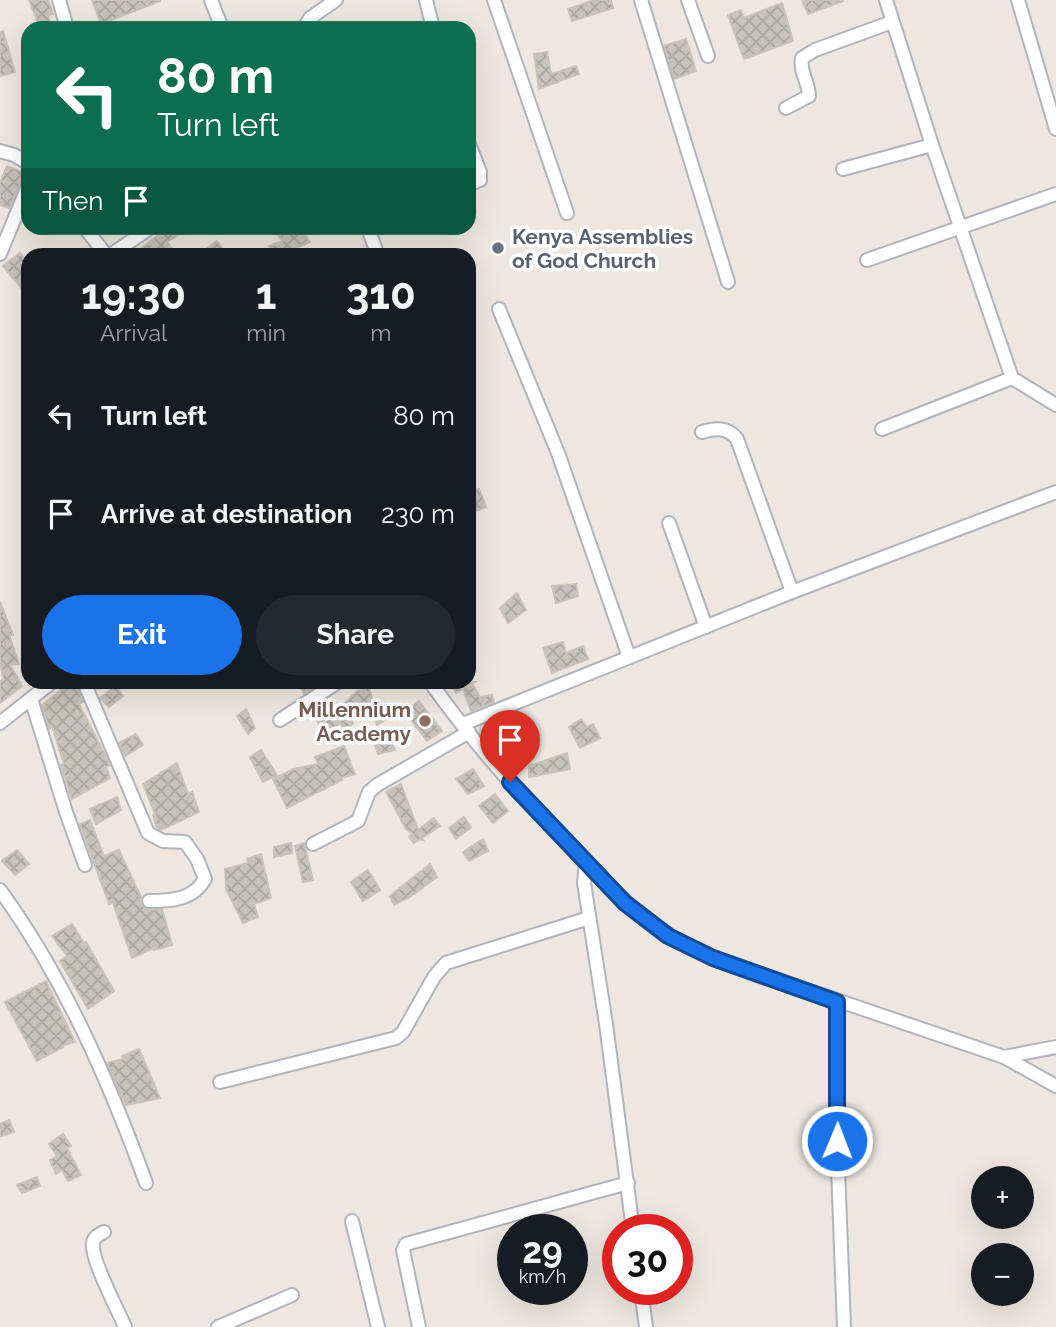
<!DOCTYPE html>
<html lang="en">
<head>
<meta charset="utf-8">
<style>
  :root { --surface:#171b24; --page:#242831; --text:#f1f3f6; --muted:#9ea1a6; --accent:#1a73e8 }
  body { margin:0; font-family:Raleway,sans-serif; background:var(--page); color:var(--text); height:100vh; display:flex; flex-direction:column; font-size:26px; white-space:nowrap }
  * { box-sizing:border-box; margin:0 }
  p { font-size:23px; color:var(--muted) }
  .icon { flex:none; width:38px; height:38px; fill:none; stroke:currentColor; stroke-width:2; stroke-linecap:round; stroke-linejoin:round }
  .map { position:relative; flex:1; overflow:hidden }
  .side { position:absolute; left:21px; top:248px; width:455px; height:441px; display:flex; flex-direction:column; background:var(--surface); border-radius:21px; box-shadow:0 7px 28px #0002 }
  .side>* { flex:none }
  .hud { position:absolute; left:21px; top:21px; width:455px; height:214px; border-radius:21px; box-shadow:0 7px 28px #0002; background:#0b6e4f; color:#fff; overflow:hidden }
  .buttons { position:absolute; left:971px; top:1166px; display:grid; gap:14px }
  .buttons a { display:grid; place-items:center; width:63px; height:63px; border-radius:50%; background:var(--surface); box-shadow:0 7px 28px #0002; font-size:35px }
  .speed { position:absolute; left:497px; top:1214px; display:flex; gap:14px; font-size:35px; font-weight:700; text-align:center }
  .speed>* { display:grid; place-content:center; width:91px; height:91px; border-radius:50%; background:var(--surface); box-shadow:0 7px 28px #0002; line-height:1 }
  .speed small { font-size:18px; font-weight:400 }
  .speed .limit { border:10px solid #d22; background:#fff; color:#111 }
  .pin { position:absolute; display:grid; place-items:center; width:60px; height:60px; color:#fff; margin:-72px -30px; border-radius:50% 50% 50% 0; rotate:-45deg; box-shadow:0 0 7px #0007 }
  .pin .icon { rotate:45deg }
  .me { position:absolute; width:77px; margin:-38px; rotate:1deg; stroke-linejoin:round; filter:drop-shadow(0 0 5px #0008) }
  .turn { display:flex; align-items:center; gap:24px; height:147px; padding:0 21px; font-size:32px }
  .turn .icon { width:91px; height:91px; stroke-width:2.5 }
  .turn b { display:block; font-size:49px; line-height:60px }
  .then { display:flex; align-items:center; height:66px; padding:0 21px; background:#0003; gap:14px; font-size:26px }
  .eta { display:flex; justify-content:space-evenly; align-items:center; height:119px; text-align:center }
  .eta b { font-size:42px; font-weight:700; line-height:49px }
  .cta { display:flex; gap:14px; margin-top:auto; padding:14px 21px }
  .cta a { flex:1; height:80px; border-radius:42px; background:var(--accent); color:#fff; font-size:28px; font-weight:700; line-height:80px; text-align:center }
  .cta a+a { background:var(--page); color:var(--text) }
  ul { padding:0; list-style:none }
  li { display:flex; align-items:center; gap:21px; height:98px; padding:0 21px }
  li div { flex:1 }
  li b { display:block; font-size:26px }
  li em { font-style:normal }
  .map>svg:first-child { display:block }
  .building { fill:url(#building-cross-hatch); stroke:#cac3ba; stroke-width:2 }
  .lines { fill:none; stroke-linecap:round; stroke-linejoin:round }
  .minor-casing { stroke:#b1b4bd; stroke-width:16 }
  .minor { stroke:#fff; stroke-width:12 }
  .route-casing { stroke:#114b97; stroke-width:18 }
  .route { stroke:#1a73e8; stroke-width:12 }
  .worship-dot { fill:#6b7280; stroke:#fff; stroke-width:2.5 }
  .education-dot { fill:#8d6e63; stroke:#fff; stroke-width:2.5 }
  .labels { text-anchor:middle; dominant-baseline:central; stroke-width:7; stroke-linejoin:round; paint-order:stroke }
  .worship-label { font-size:21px; font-weight:bold; fill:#5b616d; stroke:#fff; text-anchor:start }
  .education-label { font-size:21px; font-weight:bold; fill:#785e54; stroke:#fff; text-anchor:end }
</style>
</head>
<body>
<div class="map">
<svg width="1056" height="1327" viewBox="0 0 1056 1327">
  <defs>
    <pattern id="building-cross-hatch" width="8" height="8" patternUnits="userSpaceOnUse" patternTransform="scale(1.75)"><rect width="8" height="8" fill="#c7c2bc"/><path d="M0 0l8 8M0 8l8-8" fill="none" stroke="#aba7a2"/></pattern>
  </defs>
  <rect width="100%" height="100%" fill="#eee7e1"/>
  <g class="building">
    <path d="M29,0H48L53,14L48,16L52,28H40Z"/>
    <path d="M92,0H160V1L101,24Z"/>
    <path d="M594,0H611L613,8L572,21L568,9Z"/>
    <path d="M802,0H842L843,1L808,14Z"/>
    <path d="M782,3L793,41L744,59L728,15L741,10L744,18Z"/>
    <path d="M3,31L15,72L0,76V32Z"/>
    <path d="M686,39L696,71L674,79L664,46Z"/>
    <path d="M547,52L551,74L576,66L579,74L539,89L534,54Z"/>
    <path d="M7,166L27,174L20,183L9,208L0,205V183Z"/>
    <path d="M168,228H190L167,242L177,256H131Z"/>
    <path d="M271,228H300L310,242L276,256H257L271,248L269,246L283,241Z"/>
    <path d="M217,241L228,256H210L205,250Z"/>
    <path d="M20,253L28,263V284L22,289L3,266Z"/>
    <path d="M479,489L486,507L469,514V491Z"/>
    <path d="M576,584L578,596L556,603L552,586Z"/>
    <path d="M517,593L526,610L508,623L500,608Z"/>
    <path d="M0,602L13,635H9L19,664L10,665L22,686L0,703V682L3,679L0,659Z"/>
    <path d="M563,642L566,653L583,646L588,659L552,673L543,648Z"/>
    <path d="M71,682H75L83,702L79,704L110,765L106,767L110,778L72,799L61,765L64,764L52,726L49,729L42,705Z"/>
    <path d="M307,682H321L304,694L301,688Z"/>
    <path d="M450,682H475L472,684L480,697L492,695L494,702L471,711L463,689L456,693Z"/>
    <path d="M116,686L123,696L109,707L100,698Z"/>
    <path d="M369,687L375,709L350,718L353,723L346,730L340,723L326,736L313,715L326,709L331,717L357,691Z"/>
    <path d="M419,701L442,731L427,741L405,712Z"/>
    <path d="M388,707L390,717L377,725L373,714Z"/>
    <path d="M246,709L255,728L248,734L237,716Z"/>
    <path d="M512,714L522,738L502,747L489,723Z"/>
    <path d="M581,719L587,727L593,724L600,738L580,748L569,727Z"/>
    <path d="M136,734L143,745L125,756L119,743Z"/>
    <path d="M387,735L395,750L378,754L373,739Z"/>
    <path d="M344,746L355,774L341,778L342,780L287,808L273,779L294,769L318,764L315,757Z"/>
    <path d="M261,750L277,775L263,782L250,757Z"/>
    <path d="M567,753L570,769L529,777V766Z"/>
    <path d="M177,763L188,794L192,792L199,812L161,830L157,828L153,815L155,814L143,784Z"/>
    <path d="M473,769L484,786L468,794L456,779Z"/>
    <path d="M401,784L418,830L434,818L440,826L422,838L423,840L420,839L414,843L409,837L413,834L406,829L386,792Z"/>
    <path d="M495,794L508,811L493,823L479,806Z"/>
    <path d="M117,797L121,810L96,824L90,809Z"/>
    <path d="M464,817L471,827L456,839L449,828Z"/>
    <path d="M90,820L104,856L119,850L141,897L142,906L148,910L162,909L172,945L154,950V948L132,958L113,903L109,904L80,824Z"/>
    <path d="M483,839L488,851L469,861L463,852Z"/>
    <path d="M291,843L292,853L274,857V847Z"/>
    <path d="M304,843L313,880L303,882L295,846Z"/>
    <path d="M17,850L29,864L15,875L2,861Z"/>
    <path d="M261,854L271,898L254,904L258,917L243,923L226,889L225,869L248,863L247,859Z"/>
    <path d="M430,864L437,877L410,897L394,905L390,896Z"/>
    <path d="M368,870L380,890L363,901L351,882Z"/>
    <path d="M72,924L84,943L86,942L114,991L88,1009L60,961L67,956L52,936Z"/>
    <path d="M46,981L75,1042L62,1046L63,1047L37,1061L5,1002Z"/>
    <path d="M139,1049L160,1098L126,1105L107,1063L123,1059L122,1056Z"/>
    <path d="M9,1120L14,1132L0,1137V1124Z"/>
    <path d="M63,1134L71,1146L67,1148L81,1175L68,1181L62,1170L56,1174L50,1160L57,1156L49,1144Z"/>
    <path d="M37,1177L40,1186L22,1193L17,1185Z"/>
  </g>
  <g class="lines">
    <defs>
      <g id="minor">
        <path d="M59,0L67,28"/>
        <path d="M211,0L222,28"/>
        <path d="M426,0L433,28"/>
        <path d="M494,0L567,213"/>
        <path d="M641,0L728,282"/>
        <path d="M688,0L708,56"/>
        <path d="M886,0L932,145L1012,378L1056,405"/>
        <path d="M1018,0L1056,129"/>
        <path d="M304,28L310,18L336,0"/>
        <path d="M786,108L809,96C809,83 799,71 802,58L815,50L892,22"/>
        <path d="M469,144L480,172V180L469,184"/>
        <path d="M0,151L14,155L28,163"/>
        <path d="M843,169L932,145"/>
        <path d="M85,228L107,256"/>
        <path d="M368,228L378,256"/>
        <path d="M0,254L28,186"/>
        <path d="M109,256L150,228"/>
        <path d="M867,260L1056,194"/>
        <path d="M499,309L558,453L629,657"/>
        <path d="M882,429L1012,378"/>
        <path d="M702,432C716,428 728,427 737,439L792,592"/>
        <path d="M669,523L706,627"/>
        <path d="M84,682L148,833L163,841L185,842L197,859L205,879C193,900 171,901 149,901"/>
        <path d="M430,682C470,738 516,791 564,840C611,889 650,932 713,958L1004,1057L1056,1086"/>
        <path d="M31,699L66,812L85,865"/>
        <path d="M280,720L338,682"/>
        <path d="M0,723L52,682"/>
        <path d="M463,724L792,592L1056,492"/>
        <path d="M313,844L358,821L369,792L377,785L469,732"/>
        <path d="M586,863L584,883L606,1024L633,1230"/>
        <path d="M0,890C64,978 109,1081 146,1183"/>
        <path d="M837,1002V1141L844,1327"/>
        <path d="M1004,1057L1056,1047"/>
        <path d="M220,1082L396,1038L403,1032L434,977L446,963L589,918"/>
        <path d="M352,1221L378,1327"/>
        <path d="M104,1232C98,1235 94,1237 93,1243C90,1258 118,1310 125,1327"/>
        <path d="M641,1290L646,1327"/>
        <path d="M218,1327L292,1295"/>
        <path d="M419,1327L403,1250L406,1244L628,1183"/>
      </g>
    </defs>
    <use href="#minor" class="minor-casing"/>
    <use href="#minor" class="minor"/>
  </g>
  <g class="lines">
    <defs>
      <path id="route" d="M510,782L625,903L668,936L713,958L837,1002V1141"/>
    </defs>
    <use href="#route" class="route-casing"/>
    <use href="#route" class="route"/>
  </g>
  <circle class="worship-dot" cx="498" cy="248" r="7"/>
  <circle class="education-dot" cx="425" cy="721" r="7"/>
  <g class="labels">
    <g class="worship-label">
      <text x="512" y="236">Kenya Assemblies<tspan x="512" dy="24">of God Church</tspan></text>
    </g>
    <g class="education-label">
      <text x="411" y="709">Millennium<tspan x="411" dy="24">Academy</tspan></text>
    </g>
  </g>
</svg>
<div class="buttons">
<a>+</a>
<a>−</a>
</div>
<div class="speed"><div>29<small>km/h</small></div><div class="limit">30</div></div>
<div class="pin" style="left:510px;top:782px;background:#d93025"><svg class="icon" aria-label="arrive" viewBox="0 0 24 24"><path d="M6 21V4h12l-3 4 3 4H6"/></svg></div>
<svg class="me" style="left:837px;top:1141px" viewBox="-20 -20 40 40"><circle r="17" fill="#1a73e8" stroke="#fff" stroke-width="3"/><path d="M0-11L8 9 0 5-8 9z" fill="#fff"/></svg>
<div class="hud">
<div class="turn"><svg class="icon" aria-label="left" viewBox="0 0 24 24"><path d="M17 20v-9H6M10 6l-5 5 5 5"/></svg><div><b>80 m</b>Turn left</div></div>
<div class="then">Then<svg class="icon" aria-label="arrive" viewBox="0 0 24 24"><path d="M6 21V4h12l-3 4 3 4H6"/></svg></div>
</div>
<section class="side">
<div class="eta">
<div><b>19:30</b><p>Arrival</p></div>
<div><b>1</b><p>min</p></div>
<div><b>310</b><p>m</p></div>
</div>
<ul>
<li><svg class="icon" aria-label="left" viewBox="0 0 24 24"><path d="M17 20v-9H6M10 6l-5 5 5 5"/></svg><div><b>Turn left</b></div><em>80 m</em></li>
<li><svg class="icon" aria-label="arrive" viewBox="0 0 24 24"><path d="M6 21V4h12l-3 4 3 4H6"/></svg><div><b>Arrive at destination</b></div><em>230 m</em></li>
</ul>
<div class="cta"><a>Exit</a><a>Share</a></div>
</section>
</div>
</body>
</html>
